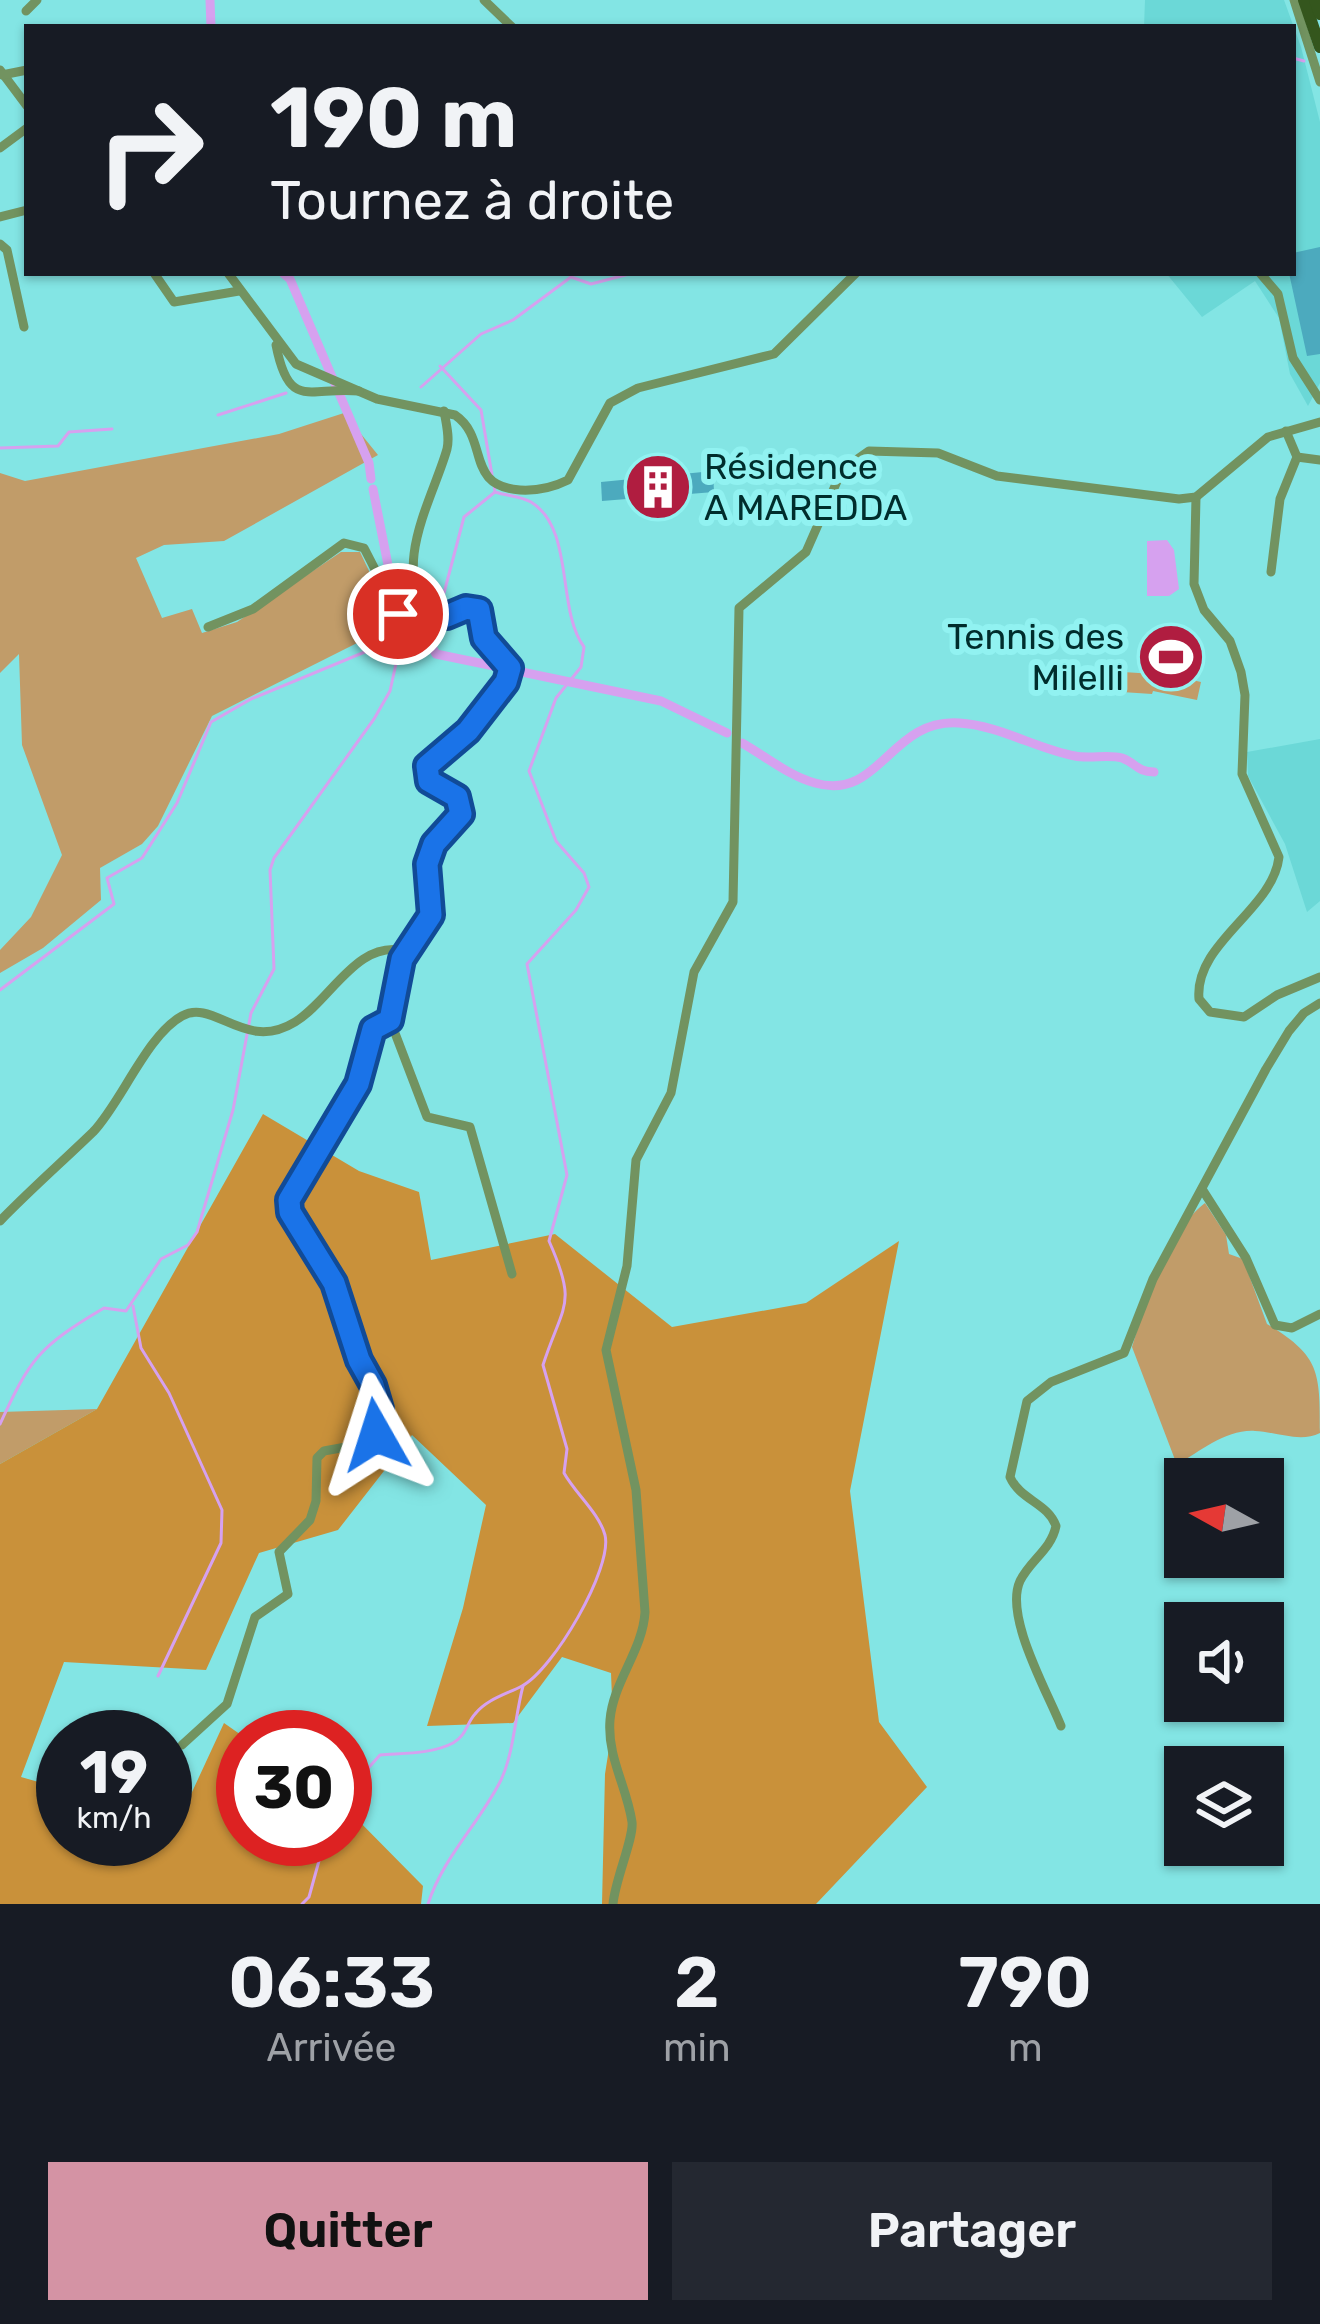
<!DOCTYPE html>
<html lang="fr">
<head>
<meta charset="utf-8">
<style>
  :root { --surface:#171b24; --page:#242831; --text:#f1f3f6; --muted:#9ea1a6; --accent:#d493a4 }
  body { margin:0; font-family:Rubik,sans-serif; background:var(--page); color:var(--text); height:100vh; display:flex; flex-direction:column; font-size:45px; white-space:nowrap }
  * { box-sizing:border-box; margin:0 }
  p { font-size:39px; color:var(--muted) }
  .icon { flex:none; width:66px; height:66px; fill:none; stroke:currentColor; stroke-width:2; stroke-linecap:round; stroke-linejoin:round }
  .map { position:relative; height:1904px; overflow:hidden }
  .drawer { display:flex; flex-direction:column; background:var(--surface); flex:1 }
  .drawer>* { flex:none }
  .banner { position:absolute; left:24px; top:24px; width:1272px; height:252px; border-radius:0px; box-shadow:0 3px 9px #0004; background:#171b24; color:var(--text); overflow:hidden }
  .needle { width:78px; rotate:278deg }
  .controls { position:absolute; left:1164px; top:1458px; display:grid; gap:24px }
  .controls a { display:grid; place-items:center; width:120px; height:120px; border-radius:0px; background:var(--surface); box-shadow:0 3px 9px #0004; font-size:60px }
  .speed { position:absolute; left:36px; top:1710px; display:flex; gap:24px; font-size:60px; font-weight:700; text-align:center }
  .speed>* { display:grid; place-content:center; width:156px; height:156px; border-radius:50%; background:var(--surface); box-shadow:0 3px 9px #0004; line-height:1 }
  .speed small { font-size:30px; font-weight:400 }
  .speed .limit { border:18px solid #d22; background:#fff; color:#111 }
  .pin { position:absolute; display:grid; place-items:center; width:102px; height:102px; color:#fff; margin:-51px; border:6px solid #fff; border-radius:50%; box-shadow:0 3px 12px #0007 }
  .me { position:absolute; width:132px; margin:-66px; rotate:354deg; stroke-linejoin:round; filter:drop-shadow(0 0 9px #0008) }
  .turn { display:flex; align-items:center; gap:42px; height:252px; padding:0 48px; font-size:54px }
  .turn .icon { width:156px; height:156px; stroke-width:2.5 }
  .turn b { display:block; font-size:84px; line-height:102px }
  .eta { display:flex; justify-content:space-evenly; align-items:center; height:204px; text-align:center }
  .eta b { font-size:72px; font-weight:600; line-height:84px }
  .cta { display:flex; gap:24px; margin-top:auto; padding:24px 48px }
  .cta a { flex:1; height:138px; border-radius:0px; background:var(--accent); color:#111; font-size:48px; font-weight:600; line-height:138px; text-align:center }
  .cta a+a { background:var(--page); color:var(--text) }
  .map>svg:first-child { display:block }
  .built { fill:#6bd8d7 }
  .green { fill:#c19c69 }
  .forest { fill:#c9913a }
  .water { fill:#d6a1ef }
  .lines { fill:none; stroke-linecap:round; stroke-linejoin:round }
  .stream { stroke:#d6a1ef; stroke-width:3 }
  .canal { stroke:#d6a1ef; stroke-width:9 }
  .building { fill:#4caabe }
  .minor { stroke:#729360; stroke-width:9 }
  .major { stroke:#34561d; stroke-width:12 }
  .route-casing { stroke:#114b97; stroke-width:30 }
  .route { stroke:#1a73e8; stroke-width:21 }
  .labels { text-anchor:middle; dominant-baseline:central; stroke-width:12; stroke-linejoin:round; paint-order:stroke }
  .poi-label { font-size:36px; fill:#002d2c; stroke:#91f2f1; text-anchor:start }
</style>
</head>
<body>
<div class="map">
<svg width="1320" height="1904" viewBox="0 0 1320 1904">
  <rect width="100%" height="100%" fill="#83e5e4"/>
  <g class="built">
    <path d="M1145,0H1284L1301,47L1320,122V383L1308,406L1290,374L1279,318L1255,281L1202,317L1166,273H1293V27H1144Z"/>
    <path d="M1320,739V901L1307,912L1285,844L1248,776L1247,752Z"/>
  </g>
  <g class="green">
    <path d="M344,413L378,455L224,541L164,545L136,558L162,618L192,609L202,633L237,622L341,552H360L389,613L400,621L398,630L373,635L212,716L158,826L142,844L100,868L101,900L43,948L0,973V950L31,917L62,855L22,745L19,654L0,673V473L25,481L279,434Z"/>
    <path d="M1108,671L1154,674V686L1157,672L1201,682L1197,700L1153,691L1152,694L1107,691Z"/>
    <path d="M1205,1203L1226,1235L1229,1254L1243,1259L1267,1324C1320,1356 1320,1371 1320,1433C1300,1443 1277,1432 1255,1431C1227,1429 1200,1451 1177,1465L1132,1347C1146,1302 1166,1233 1205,1203Z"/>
    <path d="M97,1409L0,1464V1412Z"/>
  </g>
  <path class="forest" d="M263,1114L359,1171L419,1192L431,1260L555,1234L672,1327L806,1303L899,1241L850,1491L879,1722L927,1787L816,1904H602L605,1774L613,1723L611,1673L562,1657L513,1723L427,1726L463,1608L486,1505L412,1435L338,1530L259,1553L206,1670L64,1662L21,1777L63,1789V1839H165V1815L180,1818L224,1723L244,1737L243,1839H345V1807L423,1886L421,1904H0V1464L97,1409Z"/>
  <path class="water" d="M1167,540L1174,550L1179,589L1169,596H1147V541Z"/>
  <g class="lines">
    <g class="stream">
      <path d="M1293,58L1304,61"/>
      <path d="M440,366L481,410L492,475"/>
      <path d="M421,387L481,334L513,320L571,277L591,284L633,273"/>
      <path d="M218,415L286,393"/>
      <path d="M0,448L58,446L69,432L112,429"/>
      <path d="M0,990L114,904L107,878L142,858L177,803L211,722L251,699L413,632"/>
      <path d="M133,1306L141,1348L169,1393L222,1510L221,1543L158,1676"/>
      <path d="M0,1424C30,1359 38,1347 104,1308L126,1311L161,1259L188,1245L197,1232L233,1110L251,1013L274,969L270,870L274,858L374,719L390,691L399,650L444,593L464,517L495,492"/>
      <path d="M345,1794L380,1755C404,1753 432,1754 453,1743C467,1735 466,1724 475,1714C487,1699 507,1694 522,1686C553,1670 613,1568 605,1535C599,1513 575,1493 564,1473L567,1449L543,1365C563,1303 578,1306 549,1241L567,1175L527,964L576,910L589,887L584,873L556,841L529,771L556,698L581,667L584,647C556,609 575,529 531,502C521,496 507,496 495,492L494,484"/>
      <path d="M302,1904L309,1897L325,1839"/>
      <path d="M428,1904C443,1857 479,1824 501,1780C514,1752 515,1716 523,1686"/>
    </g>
    <g class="canal">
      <path d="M210,0L211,27"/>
      <path d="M283,273L290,279L369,463L371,479"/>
      <path d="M373,489L389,570L436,654L661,701L727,733"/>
      <path d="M742,743C765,756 789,776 815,783C880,802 890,718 959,723C998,725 1037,749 1075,756C1090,759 1109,754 1122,758C1136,763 1137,772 1154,772"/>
    </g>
  </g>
  <g class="building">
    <path d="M1320,247V354L1307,356L1289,273H1293V253Z"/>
    <path d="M713,471L714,492L602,501L601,482Z"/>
  </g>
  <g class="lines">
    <g class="minor">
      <path d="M484,0L512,27"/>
      <path d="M1294,0L1320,82"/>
      <path d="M26,11L37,0"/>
      <path d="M0,70L27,106"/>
      <path d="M2,75L27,70"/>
      <path d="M0,148L27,128"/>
      <path d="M0,217L27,210"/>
      <path d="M0,244L7,250L24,327"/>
      <path d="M154,273L174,302L239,291"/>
      <path d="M228,273L296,364L377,399L455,415C490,439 464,486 520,490C538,491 552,488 568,480L610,403L638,388L774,354L856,273"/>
      <path d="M1260,273L1278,294L1293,358L1320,400"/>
      <path d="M276,345C289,412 310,386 359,391"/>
      <path d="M1297,457L1320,460"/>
      <path d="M1196,497L1194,584L1204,610L1230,641L1241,672L1245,695L1242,774L1279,857C1273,910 1194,943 1199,999L1210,1012L1244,1017L1277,995L1320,977"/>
      <path d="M1271,572L1280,499L1297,457L1286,431"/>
      <path d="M208,627L253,609L344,543L364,548L398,614L407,617L427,610"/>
      <path d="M390,1020L427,1117L470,1127L512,1274"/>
      <path d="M1202,1189L1246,1258L1275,1325L1292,1328L1320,1314"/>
      <path d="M0,1221C30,1190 62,1162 93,1132C121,1103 147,1035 182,1016C214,998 245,1053 295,1022C331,1000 357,939 405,951"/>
      <path d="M1061,1726C1047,1691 1004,1616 1020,1581C1030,1560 1051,1550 1056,1526C1048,1503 1020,1500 1010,1477L1027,1401L1051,1382L1124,1353L1153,1279L1266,1069L1289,1031L1304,1013L1320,1003"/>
      <path d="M182,1745L227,1704L255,1617L288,1594L279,1552L310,1520L316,1501L317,1458L324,1451L368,1443L380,1424L373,1385L359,1360L334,1283L290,1212L289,1200L358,1084L373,1029L390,1020L402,959L431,915L427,864L434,845L461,814L457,797L429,781L427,767L468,731L506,682L510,667L488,646L479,610L433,615C387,573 434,496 447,449C450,437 446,423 444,411"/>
      <path d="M613,1904C615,1880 634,1838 632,1822C627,1787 607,1757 610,1720C613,1682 643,1650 645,1612L636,1490L606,1350L627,1266L636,1160L671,1093L694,972L733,902L739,608L806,552L842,470L869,451L938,453L997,476L1179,499L1196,497L1268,437L1320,422"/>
    </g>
    <g class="major">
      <path d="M1304,0L1320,47"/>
      <path d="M1315,0L1320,14"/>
    </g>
  </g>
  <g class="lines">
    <defs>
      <path id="route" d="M376,1435L380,1409L373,1385L359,1360L334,1283L290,1212L289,1200L358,1084L373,1029L390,1020L402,959L431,915L427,864L434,844L461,814L457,797L429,781L427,766L468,731L506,682L510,668L484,638L479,610L466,608L447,616L427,610L407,617L398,614"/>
    </defs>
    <use href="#route" class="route-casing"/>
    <use href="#route" class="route"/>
  </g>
  <defs>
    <symbol id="building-disc" viewBox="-11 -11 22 22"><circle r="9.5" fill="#b01d40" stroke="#91f2f1"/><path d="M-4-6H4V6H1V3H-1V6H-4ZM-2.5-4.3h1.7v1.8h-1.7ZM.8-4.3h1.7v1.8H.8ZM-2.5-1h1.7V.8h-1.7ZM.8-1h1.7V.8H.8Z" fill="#fff"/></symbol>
    <symbol id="stadium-disc" viewBox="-11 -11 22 22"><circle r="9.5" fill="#b01d40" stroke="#91f2f1"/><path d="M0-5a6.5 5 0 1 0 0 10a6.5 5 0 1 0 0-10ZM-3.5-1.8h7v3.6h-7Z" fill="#fff"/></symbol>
  </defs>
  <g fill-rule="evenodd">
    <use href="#building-disc" x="620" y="449" width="76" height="76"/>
    <use href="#stadium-disc" x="1133" y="619" width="76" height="76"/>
  </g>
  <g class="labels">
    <g class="poi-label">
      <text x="704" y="466">Résidence<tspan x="704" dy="41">A MAREDDA</tspan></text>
      <text x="1124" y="636" text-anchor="end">Tennis des<tspan x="1124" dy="41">Milelli</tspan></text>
    </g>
  </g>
</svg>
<div class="controls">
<a><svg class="needle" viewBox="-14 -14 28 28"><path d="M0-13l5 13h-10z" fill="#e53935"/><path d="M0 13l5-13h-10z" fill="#9ea1a6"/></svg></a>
<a><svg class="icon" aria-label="sound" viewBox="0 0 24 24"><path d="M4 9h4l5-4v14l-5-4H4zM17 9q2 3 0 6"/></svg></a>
<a><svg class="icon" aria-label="layers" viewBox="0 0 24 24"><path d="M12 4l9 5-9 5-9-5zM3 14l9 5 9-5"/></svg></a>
</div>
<div class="speed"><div>19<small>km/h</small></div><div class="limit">30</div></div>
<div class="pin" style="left:398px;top:614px;background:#d93025"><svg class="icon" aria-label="arrive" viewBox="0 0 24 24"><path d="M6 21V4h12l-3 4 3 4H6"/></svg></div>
<svg class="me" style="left:376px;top:1435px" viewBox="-20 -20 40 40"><path d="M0-17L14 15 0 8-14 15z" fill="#1a73e8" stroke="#fff" stroke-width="4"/></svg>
<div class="banner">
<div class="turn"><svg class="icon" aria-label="right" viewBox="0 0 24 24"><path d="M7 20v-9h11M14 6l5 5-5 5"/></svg><div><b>190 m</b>Tournez à droite</div></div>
</div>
</div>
<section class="drawer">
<div class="eta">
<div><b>06:33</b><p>Arrivée</p></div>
<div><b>2</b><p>min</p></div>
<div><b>790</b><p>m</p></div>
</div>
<div class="cta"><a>Quitter</a><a>Partager</a></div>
</section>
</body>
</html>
